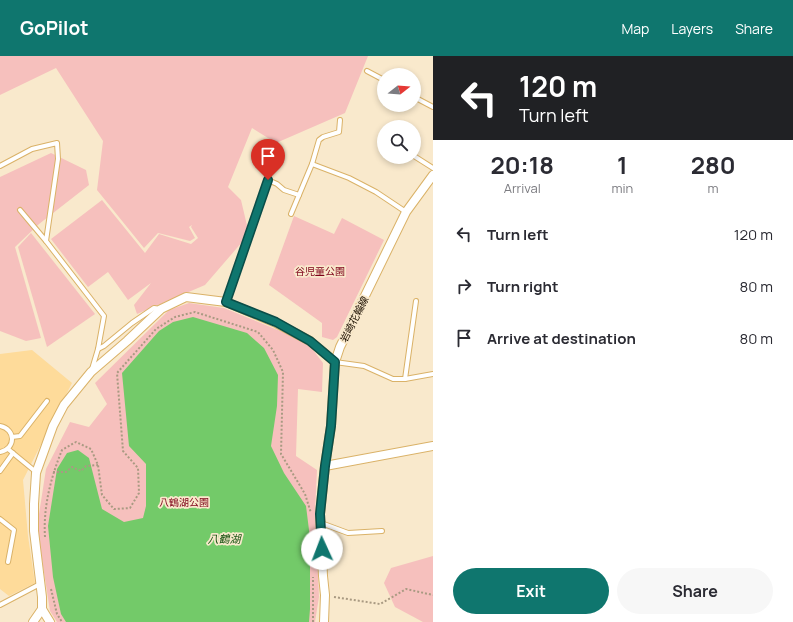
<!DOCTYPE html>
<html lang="en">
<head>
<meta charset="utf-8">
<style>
  :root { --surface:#fff; --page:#f7f7f7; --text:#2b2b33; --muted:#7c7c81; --accent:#0f766e }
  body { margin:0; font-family:Manrope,"Noto Sans JP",sans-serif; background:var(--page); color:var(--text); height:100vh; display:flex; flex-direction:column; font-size:15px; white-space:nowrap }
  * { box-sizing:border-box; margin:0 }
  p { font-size:13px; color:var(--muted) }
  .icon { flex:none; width:22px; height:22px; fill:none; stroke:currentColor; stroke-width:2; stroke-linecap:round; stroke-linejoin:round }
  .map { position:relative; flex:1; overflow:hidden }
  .sheet { display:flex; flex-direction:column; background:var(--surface); width:360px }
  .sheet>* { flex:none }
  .guide { background:#202124; color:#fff; overflow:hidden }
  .needle { width:26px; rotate:73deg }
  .buttons { position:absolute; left:377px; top:12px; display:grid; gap:8px }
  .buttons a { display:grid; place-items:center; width:44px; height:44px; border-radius:50%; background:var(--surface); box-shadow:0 2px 6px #0003; font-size:20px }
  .pin { position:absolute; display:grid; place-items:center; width:34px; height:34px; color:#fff; margin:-41px -17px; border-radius:50% 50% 50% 0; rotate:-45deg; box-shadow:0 0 4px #0007 }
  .pin .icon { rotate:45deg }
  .me { position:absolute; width:44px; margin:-22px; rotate:358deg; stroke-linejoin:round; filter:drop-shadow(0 0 3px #0008) }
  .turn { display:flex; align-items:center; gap:14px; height:84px; padding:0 20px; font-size:18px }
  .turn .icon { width:52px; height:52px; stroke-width:2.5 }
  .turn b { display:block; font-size:28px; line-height:34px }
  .eta { display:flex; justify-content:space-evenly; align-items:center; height:68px; text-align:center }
  .eta b { font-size:24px; font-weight:700; line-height:28px }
  .cta { display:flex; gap:8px; margin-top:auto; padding:8px 20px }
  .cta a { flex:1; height:46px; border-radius:24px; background:var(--accent); color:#fff; font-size:16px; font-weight:700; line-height:46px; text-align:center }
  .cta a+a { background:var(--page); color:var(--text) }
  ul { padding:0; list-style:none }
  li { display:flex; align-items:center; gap:12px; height:52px; padding:0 20px }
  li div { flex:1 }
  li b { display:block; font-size:15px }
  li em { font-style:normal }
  header { display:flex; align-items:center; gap:24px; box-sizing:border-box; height:56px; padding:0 20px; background:var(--accent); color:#fff }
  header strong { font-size:19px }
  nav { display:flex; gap:22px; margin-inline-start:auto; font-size:14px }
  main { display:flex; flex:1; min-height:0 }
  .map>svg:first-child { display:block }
  .built { fill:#fedb9a }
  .green { fill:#f6c0bd }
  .water { fill:#73ca69 }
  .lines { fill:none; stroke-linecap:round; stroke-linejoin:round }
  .service-casing { stroke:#dab268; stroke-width:6 }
  .minor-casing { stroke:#dab268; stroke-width:10 }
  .path { stroke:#a99a82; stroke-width:2; stroke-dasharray:2 2; stroke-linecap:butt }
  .service { stroke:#fff; stroke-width:4 }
  .minor { stroke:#fff; stroke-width:8 }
  .route-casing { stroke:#0a4d48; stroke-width:10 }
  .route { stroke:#0f766e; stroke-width:7 }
  .labels { text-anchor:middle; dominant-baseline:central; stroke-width:3.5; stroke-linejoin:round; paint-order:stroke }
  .park-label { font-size:10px; fill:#7d0118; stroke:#f9e9cc }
  .street-label { font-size:10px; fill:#1c1000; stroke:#f9e9cc }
  .water-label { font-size:11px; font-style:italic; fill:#195313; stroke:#f9e9cc }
</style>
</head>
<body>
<header>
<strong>GoPilot</strong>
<nav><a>Map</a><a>Layers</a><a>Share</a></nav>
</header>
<main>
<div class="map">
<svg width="433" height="566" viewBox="0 0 433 566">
  <rect width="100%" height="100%" fill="#f9e9cc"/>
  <path class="built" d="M32,294L72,327L23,424L28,480L35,527L9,540L0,533V298Z"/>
  <g class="green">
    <path d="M0,0H368L345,57L276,87L252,72L228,131L241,144L249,178L205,229L137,258L134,249L151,227L128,244L108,216L88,231L51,183L102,144L145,197L159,178L191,188L198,182L191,171L192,169L189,171L195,182L190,185L158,177L144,192L97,134L103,85L56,12L0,39Z"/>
    <path d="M51,97L86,114L89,129L39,168L15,191L41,282L26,285L0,275V121Z"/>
    <path d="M294,160L334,178L342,162L384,184L337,281L333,284L322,281V267L269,229Z"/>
    <path d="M31,177L95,258L47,291L18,191Z"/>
    <path d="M189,247L224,252L307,286L323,307L322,336L298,333L296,400L317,414L315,456L319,541L315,566H57L50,555L37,471L46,413L70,366L89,371L107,348L95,327L169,254Z"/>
    <path d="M433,500V566H423L395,551L384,527L391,512Z"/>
  </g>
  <path class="water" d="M193,261L247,277L264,292L278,319L277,350L271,390L284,417L306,450L310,482V553L309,566H66L61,558L53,521L48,470L57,413L67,397L78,394L89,402L102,453L124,466L143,462L146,450V408L129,390L122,317L159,275L173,266Z"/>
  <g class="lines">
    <defs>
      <g id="service">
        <path d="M367,15L384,24"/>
        <path d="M414,41L433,51"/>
        <path d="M414,100L433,112"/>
        <path d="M312,108L349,122L376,136L406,156"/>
        <path d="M0,110L32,93L57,87L58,103L46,185L104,260L98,293L92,313"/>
        <path d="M20,154L46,185"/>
        <path d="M291,158L312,108L319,84L323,81L339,76L340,64"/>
        <path d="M226,246L268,124L277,128L284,134L299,139"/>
        <path d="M98,293L104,290L132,267L154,252L161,253"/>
        <path d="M335,306L364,310L393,323H405L433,318"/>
        <path d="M405,323L416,245"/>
        <path d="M0,370C16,373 16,393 0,396"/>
        <path d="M12,381L20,380L47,345"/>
        <path d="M8,393L36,416"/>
        <path d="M0,415L13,397"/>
        <path d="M0,463L14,474L8,506"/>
        <path d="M321,467L348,477L382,475"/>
        <path d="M0,549L40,528"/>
      </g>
      <g id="minor">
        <path d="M325,410L433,390"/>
        <path d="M33,566L42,553"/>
        <path d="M50,566L42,553V541L34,475V448L36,417L53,370L64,349L91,316L127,285L161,253L186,241L226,246L276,267L310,285L335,306"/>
        <path d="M324,566L325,539L323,520L320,458L325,410L331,370L335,306L340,291L406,156L433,119"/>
      </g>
    </defs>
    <use href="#service" class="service-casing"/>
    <use href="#minor" class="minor-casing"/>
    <g class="path">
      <path d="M53,416H66L72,411L81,415L86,410L98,409"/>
      <path d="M45,481C43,451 51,421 62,394L76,386L91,393L98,409L102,439L114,453L130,452L139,437L138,412L123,395L117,317L156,273L175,261L195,256L258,276L273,294L283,316L281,398L305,438L311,457"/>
      <path d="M51,533L57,558L62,566"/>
      <path d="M334,541L380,548L406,533L433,539"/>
      <path d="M313,566V521"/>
    </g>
    <use href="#service" class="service"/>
    <use href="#minor" class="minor"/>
  </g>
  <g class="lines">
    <defs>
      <path id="route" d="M268,124L226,246L276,266L310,285L335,306L331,370L325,410L320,458L322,493"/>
    </defs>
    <use href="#route" class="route-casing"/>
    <use href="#route" class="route"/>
  </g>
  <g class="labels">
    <g class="park-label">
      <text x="320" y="215">谷児童公園</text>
      <text x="184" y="446">八鶴湖公園</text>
    </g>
    <g class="street-label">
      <text transform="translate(354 263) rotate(-63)">岩崎花輪線</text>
    </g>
    <g class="water-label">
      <text x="224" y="482">八鶴湖</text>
    </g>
  </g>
</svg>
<div class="buttons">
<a><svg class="needle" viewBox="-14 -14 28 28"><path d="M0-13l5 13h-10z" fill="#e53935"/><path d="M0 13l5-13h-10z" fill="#7c7c81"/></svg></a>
<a><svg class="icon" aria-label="search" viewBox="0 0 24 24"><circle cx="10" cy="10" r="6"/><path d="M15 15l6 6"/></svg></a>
</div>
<div class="pin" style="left:268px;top:124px;background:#d93025"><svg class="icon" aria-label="arrive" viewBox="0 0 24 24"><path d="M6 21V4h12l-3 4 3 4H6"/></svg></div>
<svg class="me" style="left:322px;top:493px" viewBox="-20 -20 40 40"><circle r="19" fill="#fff"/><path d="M0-13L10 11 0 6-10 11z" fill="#0f766e"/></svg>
</div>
<section class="sheet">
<div class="guide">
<div class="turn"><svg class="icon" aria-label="left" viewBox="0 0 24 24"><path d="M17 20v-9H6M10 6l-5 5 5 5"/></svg><div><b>120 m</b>Turn left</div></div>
</div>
<div class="eta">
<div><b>20:18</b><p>Arrival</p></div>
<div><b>1</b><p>min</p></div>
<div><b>280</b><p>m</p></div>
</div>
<ul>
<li><svg class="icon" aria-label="left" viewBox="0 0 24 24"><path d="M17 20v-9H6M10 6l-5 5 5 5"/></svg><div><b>Turn left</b></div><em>120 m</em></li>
<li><svg class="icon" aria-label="right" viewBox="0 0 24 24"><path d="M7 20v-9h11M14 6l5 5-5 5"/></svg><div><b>Turn right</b></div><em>80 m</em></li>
<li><svg class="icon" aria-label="arrive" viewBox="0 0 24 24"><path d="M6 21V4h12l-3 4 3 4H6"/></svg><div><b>Arrive at destination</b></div><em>80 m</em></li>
</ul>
<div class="cta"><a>Exit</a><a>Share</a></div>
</section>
</main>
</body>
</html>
